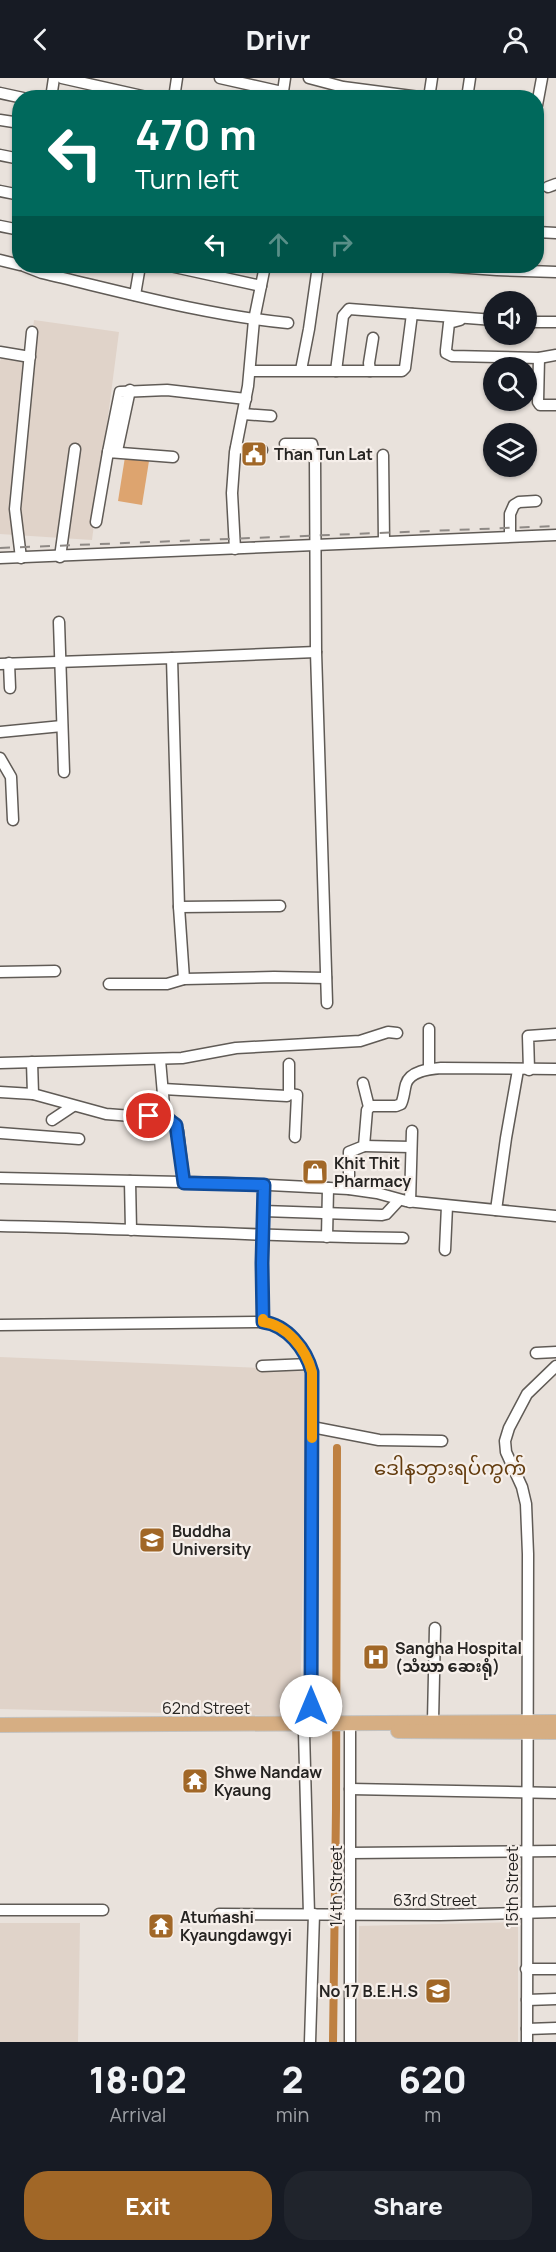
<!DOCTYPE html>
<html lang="en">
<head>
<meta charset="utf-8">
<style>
  :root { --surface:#171b24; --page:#20242c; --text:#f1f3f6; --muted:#9ea1a6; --accent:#a16727 }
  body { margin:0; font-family:Manrope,"Noto Sans Myanmar",sans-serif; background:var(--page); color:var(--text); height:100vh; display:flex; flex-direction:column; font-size:22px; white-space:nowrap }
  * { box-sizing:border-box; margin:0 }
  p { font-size:20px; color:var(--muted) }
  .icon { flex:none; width:33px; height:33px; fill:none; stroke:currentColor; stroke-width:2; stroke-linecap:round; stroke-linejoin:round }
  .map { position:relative; height:1964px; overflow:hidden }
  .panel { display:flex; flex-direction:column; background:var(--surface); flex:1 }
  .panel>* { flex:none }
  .top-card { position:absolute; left:12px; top:12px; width:532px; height:183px; border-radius:24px; box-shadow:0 2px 4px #0004; background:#00695c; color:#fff; overflow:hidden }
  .tools { position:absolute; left:483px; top:213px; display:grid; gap:12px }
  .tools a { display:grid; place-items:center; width:54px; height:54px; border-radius:50%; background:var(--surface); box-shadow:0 2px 4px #0004; font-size:30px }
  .pin { position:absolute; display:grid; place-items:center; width:51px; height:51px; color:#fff; margin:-26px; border:3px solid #fff; border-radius:50%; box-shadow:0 2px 6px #0007 }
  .me { position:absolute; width:66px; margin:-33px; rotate:0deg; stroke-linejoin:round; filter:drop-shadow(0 0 4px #0008) }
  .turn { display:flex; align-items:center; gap:21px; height:126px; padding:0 24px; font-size:27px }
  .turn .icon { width:78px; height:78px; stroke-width:2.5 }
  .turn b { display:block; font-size:42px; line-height:51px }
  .lanes { display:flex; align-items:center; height:57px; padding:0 24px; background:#0003; justify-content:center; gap:30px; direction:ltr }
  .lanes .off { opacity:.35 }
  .eta { display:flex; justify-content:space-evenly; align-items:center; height:102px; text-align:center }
  .eta b { font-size:36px; font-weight:800; line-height:42px }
  .cta { display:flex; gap:12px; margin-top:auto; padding:12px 24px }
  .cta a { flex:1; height:69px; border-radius:24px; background:var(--accent); color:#fff; font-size:24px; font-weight:800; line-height:69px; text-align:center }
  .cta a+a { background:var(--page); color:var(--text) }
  header { display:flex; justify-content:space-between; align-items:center; height:78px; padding:0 24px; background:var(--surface); font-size:27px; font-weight:800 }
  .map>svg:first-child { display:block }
  .built { fill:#e0d3c9 }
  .green { fill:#dda46f }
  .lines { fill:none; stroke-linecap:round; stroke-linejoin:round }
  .canal { stroke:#be8041; stroke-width:8 }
  .minor-casing { stroke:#605b56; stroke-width:13 }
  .major-casing { stroke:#c2c2c1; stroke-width:16 }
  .minor { stroke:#fff; stroke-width:10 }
  .major { stroke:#d6ae83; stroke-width:14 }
  .rail { stroke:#8e8985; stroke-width:2; stroke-dasharray:10 10; stroke-linecap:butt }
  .route-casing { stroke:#114b97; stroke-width:15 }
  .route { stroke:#1a73e8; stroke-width:10 }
  .slow { stroke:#f59e0b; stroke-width:10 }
  .labels { text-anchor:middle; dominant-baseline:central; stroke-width:4.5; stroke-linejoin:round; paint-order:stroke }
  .poi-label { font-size:16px; font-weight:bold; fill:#262422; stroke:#f6efea; text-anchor:start }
  .street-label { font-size:16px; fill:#262422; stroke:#f6efea }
  .quarter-label { font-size:20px; fill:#633c0e; stroke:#f6efea }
</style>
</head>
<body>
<header><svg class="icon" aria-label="back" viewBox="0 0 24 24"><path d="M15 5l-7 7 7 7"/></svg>Drivr<svg class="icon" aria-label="person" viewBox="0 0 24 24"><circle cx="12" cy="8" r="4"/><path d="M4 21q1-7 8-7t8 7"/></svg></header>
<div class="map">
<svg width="556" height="1964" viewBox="0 0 556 1964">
  <rect width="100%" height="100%" fill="#e9e2dc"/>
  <g class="built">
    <path d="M34,242L119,254L92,462L0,456V283L5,272L30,275Z"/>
    <path d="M0,1279L307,1292L300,1638L0,1631Z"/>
    <path d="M518,1844V1964H357L359,1848Z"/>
    <path d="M0,1845H80L78,1964H0Z"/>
  </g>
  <path class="green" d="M125,379L149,383L142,427L118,423Z"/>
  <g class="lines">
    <path class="canal" d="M333,1964L336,1731L337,1370"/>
    <defs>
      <g id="minor">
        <path d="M62,0L151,20"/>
        <path d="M220,0L282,14"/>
        <path d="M309,0L343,9L427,20"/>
        <path d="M0,15L23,20"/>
        <path d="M51,20L54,0"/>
        <path d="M174,20L177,0"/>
        <path d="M282,20L285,0"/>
        <path d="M429,20L432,0"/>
        <path d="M467,20L470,0"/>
        <path d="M537,27L542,0"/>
        <path d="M0,42L20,45"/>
        <path d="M0,77L20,81"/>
        <path d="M548,109L556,106"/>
        <path d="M0,113L20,117"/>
        <path d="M0,148L20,152"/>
        <path d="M537,154L556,155"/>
        <path d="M0,182L20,187"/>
        <path d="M24,188L42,195C123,214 205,237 288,245"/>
        <path d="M170,188L261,208"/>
        <path d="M442,188L497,192L556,194"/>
        <path d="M135,217L140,188"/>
        <path d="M460,242L449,245L446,272V275L452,278L539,280L556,277"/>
        <path d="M526,244H556"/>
        <path d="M0,274L30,279"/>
        <path d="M539,280L538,324L540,327H556"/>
        <path d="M301,292L309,251L318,188"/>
        <path d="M250,293H402L405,290L412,236"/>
        <path d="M336,293L343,238L349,231L494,242"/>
        <path d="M370,293L369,285L373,260"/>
        <path d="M243,336L271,338"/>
        <path d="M285,366H312L315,379L316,574L327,925"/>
        <path d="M236,370L262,372"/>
        <path d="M117,373L130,312"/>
        <path d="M108,374L120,314L167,312L246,321"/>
        <path d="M383,377L384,463"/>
        <path d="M96,444L108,374L173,379"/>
        <path d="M510,458V436L514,427L519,424L536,423"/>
        <path d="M235,471L232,415L235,374L248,308L254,242L265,188"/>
        <path d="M60,479L75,371"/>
        <path d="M0,480L556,457"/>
        <path d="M21,480L15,431L32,254"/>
        <path d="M59,544L64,694"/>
        <path d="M172,580L316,574"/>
        <path d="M9,585L10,610"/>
        <path d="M0,586L172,580L179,829L184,901"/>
        <path d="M0,654L62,648"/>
        <path d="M0,680L11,699L13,742"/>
        <path d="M179,829L280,828"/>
        <path d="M0,894L55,893"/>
        <path d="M109,906H167L184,901L274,899L326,900"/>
        <path d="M160,982L165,1039"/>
        <path d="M32,984L33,1016"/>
        <path d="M0,985L182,980L236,970L360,963L388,954L397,955"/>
        <path d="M429,991V951"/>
        <path d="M529,992L528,958L556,956"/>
        <path d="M363,1005L369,1029"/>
        <path d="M163,1011L287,1018L289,1015V986"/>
        <path d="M0,1014L33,1016L106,1036L170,1041L178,1053L184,1105"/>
        <path d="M289,1016L297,1017L295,1059"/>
        <path d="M52,1042L73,1028"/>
        <path d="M0,1055L79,1061"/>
        <path d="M364,1068L411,1069"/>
        <path d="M0,1100L226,1105L349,1111L377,1115L406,1123L556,1138"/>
        <path d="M130,1103L131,1152"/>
        <path d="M349,1111V1074L364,1068L367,1032L371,1028H396L401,1026C404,1020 404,1013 406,1006C410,993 429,991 441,990L556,991"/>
        <path d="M410,1124L412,1053"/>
        <path d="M496,1132L506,1060L518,992"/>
        <path d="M263,1133L382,1137L386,1136L399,1122"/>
        <path d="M0,1148C134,1150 268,1159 403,1160"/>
        <path d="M327,1159L328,1110"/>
        <path d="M445,1172L447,1128"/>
        <path d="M263,1244L262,1185L264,1107"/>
        <path d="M0,1247L263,1244C287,1247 306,1271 312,1294L311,1653"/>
        <path d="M536,1275L556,1274"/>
        <path d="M262,1288L309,1286"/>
        <path d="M312,1349L379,1362L442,1363"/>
        <path d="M433,1643L435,1550"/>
        <path d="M304,1654L309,1836"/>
        <path d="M350,1711L556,1715"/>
        <path d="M350,1775L556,1773"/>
        <path d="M0,1832H103"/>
        <path d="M219,1836L440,1837L556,1834"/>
        <path d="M526,1891H556"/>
        <path d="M527,1922L556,1921"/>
        <path d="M527,1951L556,1950"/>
        <path d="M310,1964L314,1836"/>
        <path d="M350,1964V1653"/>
        <path d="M527,1964L528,1476L526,1426L522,1409L506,1374L505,1363L509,1350L527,1316L556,1288"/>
      </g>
      <g id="major">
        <path d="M0,1647L556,1644"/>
        <path d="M398,1653L556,1654"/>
      </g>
    </defs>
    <use href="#minor" class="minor-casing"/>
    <use href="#major" class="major-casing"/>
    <use href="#minor" class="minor"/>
    <use href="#major" class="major"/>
    <path class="rail" d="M0,470L556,448"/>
  </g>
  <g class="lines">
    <defs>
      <path id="route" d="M149,1038L165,1039L176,1047L184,1105L264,1107L262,1185L263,1244C287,1247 306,1271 312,1294L311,1628"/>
    </defs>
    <use href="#route" class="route-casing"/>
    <use href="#route" class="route"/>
    <path class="slow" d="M263,1241V1244C287,1247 306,1271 312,1294V1360"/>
  </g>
  <defs>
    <symbol id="civic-square" viewBox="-11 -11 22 22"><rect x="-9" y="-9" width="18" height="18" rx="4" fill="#a16727" stroke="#f6efea"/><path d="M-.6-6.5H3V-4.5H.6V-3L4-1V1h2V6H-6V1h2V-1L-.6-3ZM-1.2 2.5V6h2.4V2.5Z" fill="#fff"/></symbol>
    <symbol id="shop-square" viewBox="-11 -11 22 22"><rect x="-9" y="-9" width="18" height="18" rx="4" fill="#a16727" stroke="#f6efea"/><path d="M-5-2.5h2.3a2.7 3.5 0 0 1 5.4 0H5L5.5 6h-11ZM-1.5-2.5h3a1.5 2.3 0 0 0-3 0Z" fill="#fff"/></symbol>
    <symbol id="university-square" viewBox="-11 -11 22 22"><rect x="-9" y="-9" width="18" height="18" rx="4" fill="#a16727" stroke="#f6efea"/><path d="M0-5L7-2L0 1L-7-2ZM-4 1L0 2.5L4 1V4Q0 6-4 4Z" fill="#fff"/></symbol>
    <symbol id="hospital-square" viewBox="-11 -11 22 22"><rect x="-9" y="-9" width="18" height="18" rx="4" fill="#a16727" stroke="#f6efea"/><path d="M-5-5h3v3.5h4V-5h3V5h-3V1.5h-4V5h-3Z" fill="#fff"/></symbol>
    <symbol id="temple-square" viewBox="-11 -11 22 22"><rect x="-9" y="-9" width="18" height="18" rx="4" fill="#a16727" stroke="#f6efea"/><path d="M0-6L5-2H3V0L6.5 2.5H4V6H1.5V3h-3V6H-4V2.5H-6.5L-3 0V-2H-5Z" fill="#fff"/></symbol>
    <symbol id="school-square" viewBox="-11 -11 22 22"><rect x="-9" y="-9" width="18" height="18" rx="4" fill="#a16727" stroke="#f6efea"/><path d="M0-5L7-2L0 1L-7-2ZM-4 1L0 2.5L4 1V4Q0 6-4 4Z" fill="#fff"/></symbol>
  </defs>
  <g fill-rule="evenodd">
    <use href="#civic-square" x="239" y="361" width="30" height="30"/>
    <use href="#shop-square" x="300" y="1079" width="30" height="30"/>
    <use href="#university-square" x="137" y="1447" width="30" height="30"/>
    <use href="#hospital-square" x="361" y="1564" width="30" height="30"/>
    <use href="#temple-square" x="180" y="1688" width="30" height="30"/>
    <use href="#temple-square" x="146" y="1833" width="30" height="30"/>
    <use href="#school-square" x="423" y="1898" width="30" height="30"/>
  </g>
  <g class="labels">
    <g class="poi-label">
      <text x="274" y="376">Than Tun Lat</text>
      <text x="334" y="1085">Khit Thit<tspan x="334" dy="18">Pharmacy</tspan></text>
      <text x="172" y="1453">Buddha<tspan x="172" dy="18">University</tspan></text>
      <text x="395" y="1570">Sangha Hospital<tspan x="395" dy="18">(သံဃာ ဆေးရုံ)</tspan></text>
      <text x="214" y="1694">Shwe Nandaw<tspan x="214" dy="18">Kyaung</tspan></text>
      <text x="180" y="1839">Atumashi<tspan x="180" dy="18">Kyaungdawgyi</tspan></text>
      <text x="418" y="1913" text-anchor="end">No 17 B.E.H.S</text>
    </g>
    <g class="street-label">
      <text x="206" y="1630">62nd Street</text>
      <text transform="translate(336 1808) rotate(-90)">14th Street</text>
      <text transform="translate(512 1809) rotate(-90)">15th Street</text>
      <text x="435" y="1822">63rd Street</text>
    </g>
    <g class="quarter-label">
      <text x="450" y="1389">ဒေါနဘွားရပ်ကွက်</text>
    </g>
  </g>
</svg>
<div class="tools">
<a><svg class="icon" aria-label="sound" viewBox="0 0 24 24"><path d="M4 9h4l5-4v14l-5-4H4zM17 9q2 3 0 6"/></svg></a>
<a><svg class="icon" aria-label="search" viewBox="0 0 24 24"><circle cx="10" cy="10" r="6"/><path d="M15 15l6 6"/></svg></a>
<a><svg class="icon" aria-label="layers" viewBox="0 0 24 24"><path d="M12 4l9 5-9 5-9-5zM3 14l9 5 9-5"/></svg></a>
</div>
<div class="pin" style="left:149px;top:1038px;background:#d93025"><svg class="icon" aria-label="arrive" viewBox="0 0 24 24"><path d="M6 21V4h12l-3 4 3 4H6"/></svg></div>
<svg class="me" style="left:311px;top:1628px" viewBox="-20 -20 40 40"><circle r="19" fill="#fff"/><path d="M0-13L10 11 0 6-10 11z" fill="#1a73e8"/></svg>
<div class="top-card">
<div class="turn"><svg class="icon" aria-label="left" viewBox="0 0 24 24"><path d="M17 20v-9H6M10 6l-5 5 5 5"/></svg><div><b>470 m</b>Turn left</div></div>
<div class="lanes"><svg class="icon" aria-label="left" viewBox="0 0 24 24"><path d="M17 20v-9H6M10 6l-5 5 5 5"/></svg><svg class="icon off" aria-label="ahead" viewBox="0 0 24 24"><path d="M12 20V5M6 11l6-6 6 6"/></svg><svg class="icon off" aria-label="right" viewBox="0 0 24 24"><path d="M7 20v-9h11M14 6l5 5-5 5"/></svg></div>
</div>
</div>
<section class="panel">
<div class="eta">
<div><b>18:02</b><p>Arrival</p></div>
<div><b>2</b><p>min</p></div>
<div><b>620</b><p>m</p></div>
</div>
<div class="cta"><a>Exit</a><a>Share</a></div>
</section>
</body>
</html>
